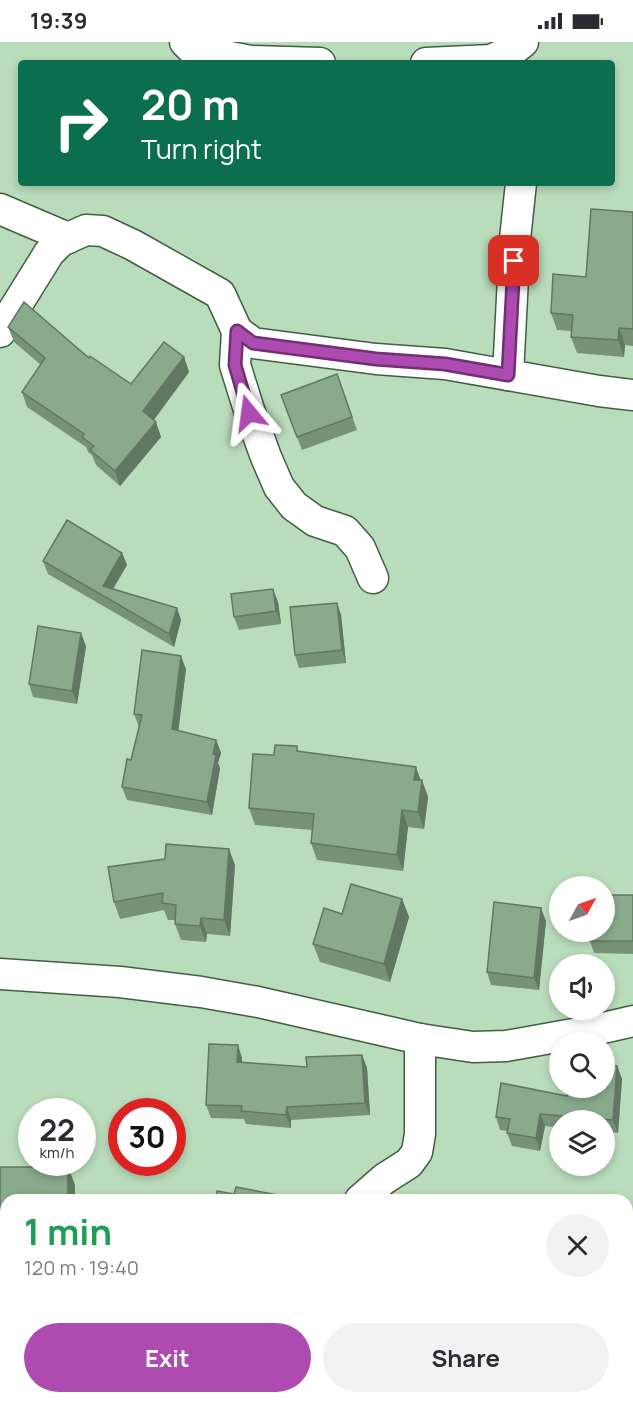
<!DOCTYPE html>
<html lang="en">
<head>
<meta charset="utf-8">
<style>
  :root { --surface:#fff; --page:#f2f2f3; --text:#2b2b33; --muted:#7c7c81; --accent:#ad4bb1 }
  body { margin:0; font-family:Manrope,sans-serif; background:var(--page); color:var(--text); height:100vh; display:flex; flex-direction:column; font-size:22px; white-space:nowrap }
  * { box-sizing:border-box; margin:0 }
  p { font-size:20px; color:var(--muted) }
  .icon { flex:none; width:33px; height:33px; fill:none; stroke:currentColor; stroke-width:2; stroke-linecap:round; stroke-linejoin:round }
  .map { position:relative; flex:1; overflow:hidden }
  .side { position:absolute; left:0px; top:1152px; width:633px; height:210px; display:flex; flex-direction:column; background:var(--surface); border-radius:18px 18px 0 0; box-shadow:0 3px 9px #0003 }
  .side>* { flex:none }
  .hud { position:absolute; left:18px; top:18px; width:597px; height:126px; border-radius:6px; box-shadow:0 3px 9px #0003; background:#0b6e4f; color:#fff; overflow:hidden }
  .needle { width:39px; rotate:50deg }
  .tools { position:absolute; left:549px; top:834px; display:grid; gap:12px }
  .tools a { display:grid; place-items:center; width:66px; height:66px; border-radius:50%; background:var(--surface); box-shadow:0 3px 9px #0003; font-size:30px }
  .speed { position:absolute; left:18px; top:1056px; display:flex; gap:12px; font-size:30px; font-weight:700; text-align:center }
  .speed>* { display:grid; place-content:center; width:78px; height:78px; border-radius:50%; background:var(--surface); box-shadow:0 3px 9px #0003; line-height:1 }
  .speed small { font-size:15px; font-weight:400 }
  .speed .limit { border:9px solid #d22; background:#fff; color:#111 }
  .pin { position:absolute; display:grid; place-items:center; width:51px; height:51px; color:#fff; margin:-26px; border-radius:12px; box-shadow:0 3px 9px #0006 }
  .me { position:absolute; width:66px; margin:-33px; rotate:344deg; stroke-linejoin:round; filter:drop-shadow(0 0 4px #0008) }
  .turn { display:flex; align-items:center; gap:21px; height:126px; padding:0 24px; font-size:27px }
  .turn .icon { width:78px; height:78px; stroke-width:2.5 }
  .turn b { display:block; font-size:42px; line-height:51px }
  .round { display:grid; place-items:center; flex:none; width:63px; height:63px; border-radius:32px; background:var(--page) }
  .overview { display:flex; align-items:center; justify-content:space-between; height:102px; padding:0 24px }
  h1 { font-size:36px; font-weight:700; line-height:45px; color:#1e9e55 }
  .action { display:flex; gap:12px; margin-top:auto; padding:12px 24px }
  .action a { flex:1; height:69px; border-radius:36px; background:var(--accent); color:#fff; font-size:24px; font-weight:700; line-height:69px; text-align:center }
  .action a+a { background:var(--page); color:var(--text) }
  .status { display:flex; justify-content:space-between; align-items:center; height:42px; padding:0 30px; background:var(--surface); direction:ltr }
  .status svg { height:16px; fill:currentColor }
  .map>svg:first-child { display:block }
  .lines { fill:none; stroke-linecap:round; stroke-linejoin:round }
  .street-casing { stroke:#405f42; stroke-width:33 }
  .street { stroke:#fff; stroke-width:30 }
  .wall { fill:#769378 }
  .shaded-wall { fill:#607861 }
  .building { fill:#89ab8b; stroke:#607861; stroke-width:1.5 }
  .route-casing { stroke:#703173; stroke-width:15 }
  .route { stroke:#ad4bb1; stroke-width:10 }
</style>
</head>
<body>
<div class="status"><b>19:39</b><svg viewBox="0 0 49 12"><path d="M0 12V9h3v3zM5 12V6h3v6zM10 12V3h3v9zM15 12V0h3v12zM26 1h20v11H26zM47 4h2v5h-2z"/></svg></div>
<div class="map">
<svg width="633" height="1362" viewBox="0 0 633 1362">
  <rect width="100%" height="100%" fill="#b9dcba"/>
  <g class="lines">
    <defs>
      <g id="street">
        <path d="M185,0L193,8L251,19L320,21"/>
        <path d="M426,21L491,18L513,8L523,0"/>
        <path d="M0,167L68,196"/>
        <path d="M237,289L235,323L250,371L266,415L279,445L294,464L315,479L345,489L360,506L373,536"/>
        <path d="M0,290L49,211L61,199L86,188L103,189L133,203L220,252L237,289L253,301L376,317L445,322L599,349L633,353"/>
        <path d="M508,333L515,197L521,141"/>
        <path d="M0,932L120,940L201,950L258,960L420,997L473,1005L506,1004L590,989L633,979"/>
        <path d="M360,1158L384,1137L409,1121L417,1110L420,1092V997"/>
        <path d="M334,1356L335,1362"/>
      </g>
    </defs>
    <use href="#street" class="street-casing"/>
    <use href="#street" class="street"/>
  </g>
  <g class="wall">
    <path d="M437,141H472L471,143Z"/>
    <path d="M633,170V304L625,303L624,315L577,311L571,295V289L557,288L551,271L586,235Z"/>
    <path d="M8,285L89,316L131,342L184,315L189,330L154,378L161,395L120,444L96,423L92,413L88,410L86,405L27,365L22,350L41,323L14,300Z"/>
    <path d="M337,332L357,388L302,408L281,353Z"/>
    <path d="M122,511L127,523L113,547L177,566L181,578L174,605L48,532L43,519Z"/>
    <path d="M278,560L281,582L239,588L234,575Z"/>
    <path d="M337,561L341,573L346,621L299,626L295,613Z"/>
    <path d="M86,604L77,662L33,655L29,642Z"/>
    <path d="M186,627L178,688L216,698L221,711L218,721L220,726L212,773L127,758L122,745L131,718L139,685L134,672Z"/>
    <path d="M299,710L421,738L428,755L424,787L408,785L403,829L317,818L311,801L312,788L255,783L249,766L274,713Z"/>
    <path d="M235,823L230,894L207,892L206,900L181,898L175,882V878H168L164,868L120,877L114,860Z"/>
    <path d="M633,853V912L594,911L590,899Z"/>
    <path d="M402,857L409,875L390,940L320,920L313,902Z"/>
    <path d="M546,879L539,948L491,943L487,930Z"/>
    <path d="M362,1013L367,1026L370,1073L291,1078V1086L246,1082L244,1077L211,1076L206,1063L242,1016V1020L307,1025Z"/>
    <path d="M617,1024L622,1037L618,1091L604,1089V1078H560V1086L545,1084L540,1109L512,1104L507,1091L508,1089L500,1088L496,1075L567,1054Z"/>
    <path d="M0,1125H68L75,1143L6,1158V1203H0Z"/>
  </g>
  <g class="shaded-wall">
    <path d="M619,286L625,303L624,315L618,298Z"/>
    <path d="M184,315L189,330L149,384L143,369Z"/>
    <path d="M156,380L161,395L120,444L115,429Z"/>
    <path d="M122,511L127,523L107,557L103,544Z"/>
    <path d="M273,547L278,560L281,582L276,569Z"/>
    <path d="M337,561L341,573L346,621L342,608Z"/>
    <path d="M177,566L181,578L174,605L169,592Z"/>
    <path d="M81,591L86,604L77,662L72,649Z"/>
    <path d="M181,614L186,627L177,700L172,687Z"/>
    <path d="M216,698L221,711L218,721L220,726L212,773L207,760L213,712Z"/>
    <path d="M416,725L422,742V738L428,755L424,787L418,770L414,738Z"/>
    <path d="M402,768L408,785L403,829L397,813Z"/>
    <path d="M229,807L235,823L230,894L224,878Z"/>
    <path d="M402,857L409,875L390,940L384,922Z"/>
    <path d="M541,866L546,879L539,948L534,936Z"/>
    <path d="M201,876L207,892L206,900L200,884Z"/>
    <path d="M238,1003L242,1016V1032L237,1020Z"/>
    <path d="M362,1013L367,1026L370,1073L365,1061Z"/>
    <path d="M617,1024L622,1037L618,1091L613,1078Z"/>
    <path d="M287,1065L291,1078V1086L286,1073Z"/>
    <path d="M540,1072L545,1084L540,1109L536,1096Z"/>
    <path d="M68,1125L75,1143V1158H68Z"/>
    <path d="M267,1356H275V1362H266Z"/>
    <path d="M439,1356H442L443,1362H439Z"/>
  </g>
  <g class="building">
    <path d="M591,167L633,170V287L619,286L618,298L571,295L573,273L551,271L553,232L586,235Z"/>
    <path d="M24,260L89,316L90,314L131,342L164,300L184,315L143,369L156,380L115,429L90,408L94,404L82,395L84,392L22,350L45,316L8,285Z"/>
    <path d="M337,332L352,375L297,395L281,353Z"/>
    <path d="M67,478L122,511L103,544L177,566L169,592L43,519Z"/>
    <path d="M273,547L276,569L234,575L231,552Z"/>
    <path d="M337,561L342,608L295,613L290,565Z"/>
    <path d="M38,584L81,591L72,649L29,642Z"/>
    <path d="M142,608L181,614L172,687L216,698L213,712L216,713L207,760L122,745L127,717L131,718L142,673L134,672Z"/>
    <path d="M275,703L297,704V709L416,725L414,738H422L418,770L402,768L397,813L311,801L314,772L249,766L253,712L274,713Z"/>
    <path d="M166,802L229,807L224,878L201,876L200,884L175,882L176,863L162,861L163,851L114,860L108,825L165,817Z"/>
    <path d="M351,842L402,857L384,922L313,902L324,866L342,872Z"/>
    <path d="M604,853H633V899H590V890H604Z"/>
    <path d="M494,860L541,866L534,936L487,930Z"/>
    <path d="M209,1002L238,1003L237,1020L307,1025L306,1015L362,1013L365,1061L287,1065L286,1073L241,1069L242,1064L206,1063Z"/>
    <path d="M604,1023L617,1024L613,1078L540,1072L536,1096L507,1091L510,1077L496,1075L501,1041L567,1054L568,1046H604Z"/>
    <path d="M0,1125H68V1158H6V1185H0Z"/>
    <path d="M236,1145L278,1153V1158H215L217,1149L234,1152Z"/>
    <path d="M37,1356L52,1359V1356H114L113,1362H36Z"/>
    <path d="M154,1356H267L266,1362H153Z"/>
    <path d="M381,1356H439V1362H382Z"/>
  </g>
  <g class="lines">
    <defs>
      <path id="route" d="M249,371L235,323L237,289L253,301L376,317L445,322L508,333L514,219"/>
    </defs>
    <use href="#route" class="route-casing"/>
    <use href="#route" class="route"/>
  </g>
</svg>
<div class="tools">
<a><svg class="needle" viewBox="-14 -14 28 28"><path d="M0-13l5 13h-10z" fill="#e53935"/><path d="M0 13l5-13h-10z" fill="#7c7c81"/></svg></a>
<a><svg class="icon" aria-label="sound" viewBox="0 0 24 24"><path d="M4 9h4l5-4v14l-5-4H4zM17 9q2 3 0 6"/></svg></a>
<a><svg class="icon" aria-label="search" viewBox="0 0 24 24"><circle cx="10" cy="10" r="6"/><path d="M15 15l6 6"/></svg></a>
<a><svg class="icon" aria-label="layers" viewBox="0 0 24 24"><path d="M12 4l9 5-9 5-9-5zM3 14l9 5 9-5"/></svg></a>
</div>
<div class="speed"><div>22<small>km/h</small></div><div class="limit">30</div></div>
<div class="pin" style="left:514px;top:219px;background:#d93025"><svg class="icon" aria-label="arrive" viewBox="0 0 24 24"><path d="M6 21V4h12l-3 4 3 4H6"/></svg></div>
<svg class="me" style="left:249px;top:371px" viewBox="-20 -20 40 40"><path d="M0-17L14 15 0 8-14 15z" fill="#ad4bb1" stroke="#fff" stroke-width="4"/></svg>
<div class="hud">
<div class="turn"><svg class="icon" aria-label="right" viewBox="0 0 24 24"><path d="M7 20v-9h11M14 6l5 5-5 5"/></svg><div><b>20 m</b>Turn right</div></div>
</div>
<section class="side">
<div class="overview"><div><h1>1 min</h1><p>120 m · 19:40</p></div><a class="round"><svg class="icon" aria-label="close" viewBox="0 0 24 24"><path d="M6 6l12 12M18 6L6 18"/></svg></a></div>
<div class="action"><a>Exit</a><a>Share</a></div>
</section>
</div>
</body>
</html>
